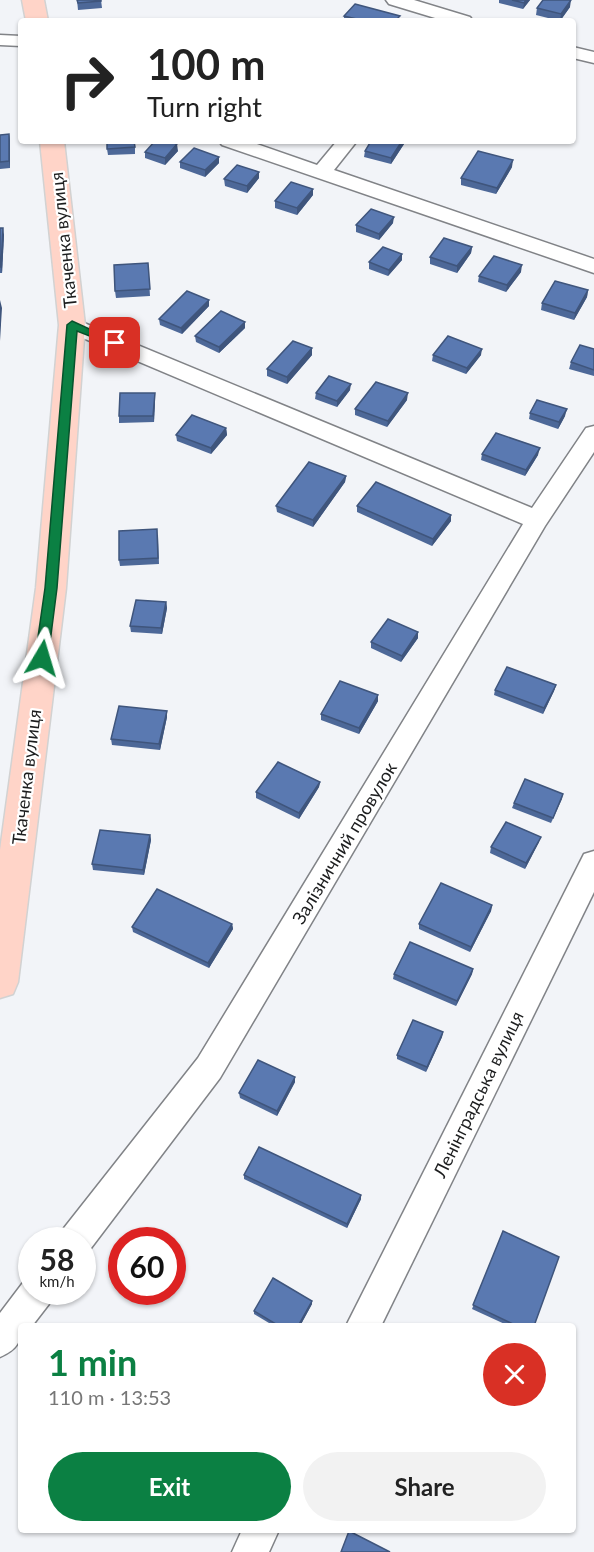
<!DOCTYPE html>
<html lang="en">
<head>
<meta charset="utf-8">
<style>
  :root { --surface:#fff; --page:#f2f2f2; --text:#222; --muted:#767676; --accent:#0b8043 }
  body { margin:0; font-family:Lato,sans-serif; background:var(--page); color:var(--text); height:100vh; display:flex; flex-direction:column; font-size:22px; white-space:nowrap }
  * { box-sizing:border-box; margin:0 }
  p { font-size:20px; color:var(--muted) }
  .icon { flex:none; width:33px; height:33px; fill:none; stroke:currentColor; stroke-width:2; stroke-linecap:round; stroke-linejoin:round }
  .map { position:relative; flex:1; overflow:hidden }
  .sheet { position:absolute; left:18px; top:1323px; width:558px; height:210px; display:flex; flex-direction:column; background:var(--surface); border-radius:6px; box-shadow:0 2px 4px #0004 }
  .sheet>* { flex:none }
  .guide { position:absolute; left:18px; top:18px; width:558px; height:126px; border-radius:6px; box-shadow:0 2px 4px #0004; background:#fff; color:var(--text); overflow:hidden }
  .speed { position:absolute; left:18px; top:1227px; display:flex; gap:12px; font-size:30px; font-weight:700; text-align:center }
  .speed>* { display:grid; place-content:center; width:78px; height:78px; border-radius:50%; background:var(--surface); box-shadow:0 2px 4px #0004; line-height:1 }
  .speed small { font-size:15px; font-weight:400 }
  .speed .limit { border:9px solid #d22; background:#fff; color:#111 }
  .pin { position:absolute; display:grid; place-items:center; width:51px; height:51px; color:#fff; margin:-26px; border-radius:12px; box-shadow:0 3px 9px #0006 }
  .me { position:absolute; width:66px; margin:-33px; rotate:7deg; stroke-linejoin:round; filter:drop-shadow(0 0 4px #0008) }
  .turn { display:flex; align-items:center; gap:21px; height:126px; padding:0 30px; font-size:27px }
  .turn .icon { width:78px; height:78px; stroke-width:2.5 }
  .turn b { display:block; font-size:42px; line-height:51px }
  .round { display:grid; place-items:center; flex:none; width:63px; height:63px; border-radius:32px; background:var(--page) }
  .summary { display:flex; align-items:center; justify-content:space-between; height:102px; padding:0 30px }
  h1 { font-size:36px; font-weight:700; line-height:45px; color:var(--accent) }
  .cta { display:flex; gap:12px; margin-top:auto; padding:12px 30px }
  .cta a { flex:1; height:69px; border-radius:36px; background:var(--accent); color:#fff; font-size:24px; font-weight:700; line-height:69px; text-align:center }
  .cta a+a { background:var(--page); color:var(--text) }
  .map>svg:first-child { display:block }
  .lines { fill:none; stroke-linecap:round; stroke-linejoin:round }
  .minor-casing { stroke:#818387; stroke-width:3 }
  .primary-casing { stroke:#d2d2d2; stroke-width:3 }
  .minor { fill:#fff; fill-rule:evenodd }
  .primary { fill:#ffd4c8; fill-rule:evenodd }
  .wall { fill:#4d6898 }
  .shaded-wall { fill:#3f557c }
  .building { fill:#5a79b1; stroke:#3f557c; stroke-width:1.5 }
  .route { fill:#0b8043; stroke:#07532c; stroke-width:1.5 }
  .labels { text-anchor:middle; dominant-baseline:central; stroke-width:4.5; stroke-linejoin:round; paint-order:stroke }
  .street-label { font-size:18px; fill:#1c1d1e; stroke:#fff }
</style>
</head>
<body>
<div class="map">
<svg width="594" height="1552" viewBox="0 0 594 1552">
  <rect width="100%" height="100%" fill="#f2f4f8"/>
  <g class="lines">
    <defs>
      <g id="minor">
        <path d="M386,0H414L470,17L473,21H445L389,4Z"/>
        <path d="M0,35L21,36V46L0,45Z"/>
        <path d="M573,47L594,52V63L573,58Z"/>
        <path d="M219,141H248L317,165L337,141H357L334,170L594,259V273L222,145Z"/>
        <path d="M72,318L532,508L586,428L594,426V452L545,526L220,1078L88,1252L82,1254V1240H60L64,1228L198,1058L523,524L64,330L61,325L64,320Z"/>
        <path d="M594,851V892L381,1326H346L584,854Z"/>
        <path d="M32,1278V1292H54L49,1304L32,1326H21C21,1343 16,1350 0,1357V1313L25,1280Z"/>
        <path d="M242,1530H279L269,1552H232Z"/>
      </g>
      <g id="primary">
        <path d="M22,0H44L48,21H26Z"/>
        <path d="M40,141H64L85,325L66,588L18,982L13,994L0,998V850L36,588L59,325Z"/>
      </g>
    </defs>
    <use href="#minor" class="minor-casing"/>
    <use href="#primary" class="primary-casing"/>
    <use href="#minor" class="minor"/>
    <use href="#primary" class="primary"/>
  </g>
  <g class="wall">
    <path d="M77,0H101L102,8L78,10Z"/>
    <path d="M499,0H530L523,9L499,3Z"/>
    <path d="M570,7L560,21L536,15L537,8Z"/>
    <path d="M344,16L400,21H344Z"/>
    <path d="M9,134L10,141V168L0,169V135Z"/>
    <path d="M135,141V154L108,155L107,149Z"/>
    <path d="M371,141H405L404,144L391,164L364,157L365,151Z"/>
    <path d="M178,151L165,165L145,158V152Z"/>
    <path d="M219,157V163L205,177L180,168V162Z"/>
    <path d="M512,167L496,194L461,185V178Z"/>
    <path d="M259,172V178L247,193L225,186L224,179Z"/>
    <path d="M313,195L297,215L275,208V201Z"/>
    <path d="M393,223L379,240L356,232V225Z"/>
    <path d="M0,228L4,235L2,273H0Z"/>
    <path d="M472,247L471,253L457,273L430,264V257Z"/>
    <path d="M402,254V260L388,276L369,269V262Z"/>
    <path d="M148,263L150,296L116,298L115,291Z"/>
    <path d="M521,272L506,292L478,282L479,276Z"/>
    <path d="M588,290L587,297L574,320L541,310L542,303Z"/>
    <path d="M209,300V306L182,334L160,325L159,319Z"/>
    <path d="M245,328L219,353L196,342L195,336Z"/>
    <path d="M312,348V355L287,384L267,376V369Z"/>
    <path d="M594,349V376L569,369L571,362Z"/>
    <path d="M433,355H481L466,374L432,361Z"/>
    <path d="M350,390L337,407L315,399L316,393Z"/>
    <path d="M155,399L154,422L119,423V416Z"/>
    <path d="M407,400L387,427L355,415V409Z"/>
    <path d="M530,413L565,416L558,429L529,419Z"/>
    <path d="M226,428L227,435L211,454L177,441L176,435Z"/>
    <path d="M482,454L538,455L525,476L481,460Z"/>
    <path d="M346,476L345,482L313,527L277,512L276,506Z"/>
    <path d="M357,506L451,521L432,546L357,512Z"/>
    <path d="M158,535L159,564L120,566L119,560Z"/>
    <path d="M166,602L167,608L162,634L131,632L130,626Z"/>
    <path d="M418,632V638L401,662L371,648V642Z"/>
    <path d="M556,685L554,691L543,714L494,695L495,690Z"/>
    <path d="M378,695V701L359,734L321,720V714Z"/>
    <path d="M167,711V717L160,750L112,745L111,739Z"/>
    <path d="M320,782L319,787L299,819L256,798V792Z"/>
    <path d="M563,794L551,823L512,808L514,803Z"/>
    <path d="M150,835L151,840L144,875L93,870L92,864Z"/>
    <path d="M539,842L525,869L490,853L491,847Z"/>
    <path d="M492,905L491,911L470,952L419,929V924Z"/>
    <path d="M232,924L233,929L209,968L133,932L132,927Z"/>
    <path d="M473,969L472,974L456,1006L393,979L394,974Z"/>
    <path d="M443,1032L442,1037L426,1072L397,1059V1055Z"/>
    <path d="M295,1077V1082L277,1116L240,1098L239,1093Z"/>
    <path d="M244,1175L361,1195V1199L347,1228L244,1179Z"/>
    <path d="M503,1231L534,1326H509L472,1309Z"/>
    <path d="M312,1301V1304L300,1326H274L254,1314V1311Z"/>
  </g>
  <g class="shaded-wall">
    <path d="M526,0H530L523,9L524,3Z"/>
    <path d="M571,0L570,7L560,21L561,14Z"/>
    <path d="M9,134L10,141V168L9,161Z"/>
    <path d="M402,141H405L404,144L391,164V158Z"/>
    <path d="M177,144L178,151L165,165V158Z"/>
    <path d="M219,157V163L205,177V170Z"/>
    <path d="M513,160L512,167L496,194L497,188Z"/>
    <path d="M259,172V178L247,193V186Z"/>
    <path d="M313,189V195L297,215V208Z"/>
    <path d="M394,217L393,223L379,240V234Z"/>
    <path d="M3,228L4,235L2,273L1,267Z"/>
    <path d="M472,247L471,253L457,273V266Z"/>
    <path d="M402,254V260L388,276L389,270Z"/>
    <path d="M522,265L521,272L506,292L507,285Z"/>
    <path d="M588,290L587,297L574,320L575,313Z"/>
    <path d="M0,300L2,308L0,341Z"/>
    <path d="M209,300V306L182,334L181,328Z"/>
    <path d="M245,322V328L219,353V347Z"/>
    <path d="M312,348V355L287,384V377Z"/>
    <path d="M482,349L481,355L466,374L467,368Z"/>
    <path d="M351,384L350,390L337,407V401Z"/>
    <path d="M155,393V399L154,422L153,416Z"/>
    <path d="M408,393L407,400L387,427L388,421Z"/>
    <path d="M567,409L565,416L558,429L559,422Z"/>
    <path d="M226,428L227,435L211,454V448Z"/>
    <path d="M540,448L538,455L525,476L526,470Z"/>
    <path d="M346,476L345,482L313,527V520Z"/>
    <path d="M451,515V521L432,546L433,539Z"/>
    <path d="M166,602L167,608L162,634L161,628Z"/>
    <path d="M418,632V638L401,662L402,656Z"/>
    <path d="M556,685L554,691L543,714L544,708Z"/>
    <path d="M378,695V701L359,734V728Z"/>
    <path d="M167,711V717L160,750L159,744Z"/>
    <path d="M320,782L319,787L299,819V813Z"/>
    <path d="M563,794L562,799L551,823L553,818Z"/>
    <path d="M150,835L151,840L144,875L143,870Z"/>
    <path d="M541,837L539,842L525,869L526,863Z"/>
    <path d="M492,905L491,911L470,952L471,947Z"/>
    <path d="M232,924L233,929L209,968L208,963Z"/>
    <path d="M473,969L472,974L456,1006L457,1001Z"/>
    <path d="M443,1032L442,1037L426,1072L427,1067Z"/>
    <path d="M295,1077V1082L277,1116V1111Z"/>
    <path d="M361,1195V1199L347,1228V1224Z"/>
    <path d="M312,1301V1304L300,1326H298Z"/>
  </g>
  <g class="building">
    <path d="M77,0H101V1L78,3Z"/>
    <path d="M512,0H526L524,3Z"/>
    <path d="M543,0H571L561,14L537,8Z"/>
    <path d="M355,4L400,16L395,21H365L344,16Z"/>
    <path d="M9,134V161L0,162V135Z"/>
    <path d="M107,141H134L135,147L107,149Z"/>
    <path d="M155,141H166L177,144L165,158L145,152Z"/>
    <path d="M371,141H402L391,158L365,151Z"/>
    <path d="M194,148L219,157L205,170L180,162Z"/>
    <path d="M478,151L513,160L497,188L461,178Z"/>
    <path d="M237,165L259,172L247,186L224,179Z"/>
    <path d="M291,182L313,189L297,208L275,201Z"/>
    <path d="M371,209L394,217L379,234L356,225Z"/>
    <path d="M0,228H3L1,267H0Z"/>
    <path d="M444,238L472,247L457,266L430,257Z"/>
    <path d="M383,247L402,254L389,270L369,262Z"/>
    <path d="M494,256L522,265L507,285L479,276Z"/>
    <path d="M148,263L150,289L115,291L114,265Z"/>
    <path d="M555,281L588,290L575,313L542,303Z"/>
    <path d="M187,291L209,300L181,328L159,319Z"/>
    <path d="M221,311L245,322L219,347L195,336Z"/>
    <path d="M448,336L482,349L467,368L433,355Z"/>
    <path d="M293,341L312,348L287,377L267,369Z"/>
    <path d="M580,345L594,349V370L571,362Z"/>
    <path d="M329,376L351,384L337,401L316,393Z"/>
    <path d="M376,382L408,393L388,421L355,409Z"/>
    <path d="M120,393H155L153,416H119Z"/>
    <path d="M537,400L567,409L559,422L530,413Z"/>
    <path d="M192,415L226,428L211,448L176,435Z"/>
    <path d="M496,433L540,448L526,470L482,454Z"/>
    <path d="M309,462L346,476L313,520L276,506Z"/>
    <path d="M376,482L451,515L433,539L357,506Z"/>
    <path d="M157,529L158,558L119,560V531Z"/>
    <path d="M136,600L166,602L161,628L130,626Z"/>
    <path d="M388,619L418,632L402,656L371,642Z"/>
    <path d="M507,667L556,685L544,708L495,690Z"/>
    <path d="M340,681L378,695L359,728L321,714Z"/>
    <path d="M119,706L167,711L159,744L111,739Z"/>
    <path d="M278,762L320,782L299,813L256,792Z"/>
    <path d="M525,779L563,794L553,818L514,803Z"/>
    <path d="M506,822L541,837L526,863L491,847Z"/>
    <path d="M100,830L150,835L143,870L92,864Z"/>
    <path d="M441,883L492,905L471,947L419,924Z"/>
    <path d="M157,889L232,924L208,963L132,927Z"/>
    <path d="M410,942L473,969L457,1001L394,974Z"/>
    <path d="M413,1020L443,1032L427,1067L397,1055Z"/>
    <path d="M258,1060L295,1077L277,1111L239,1093Z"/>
    <path d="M259,1147L361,1195L347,1224L244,1175Z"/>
    <path d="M503,1231L559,1257L534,1326H517L473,1305Z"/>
    <path d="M273,1278L312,1301L298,1326H279L254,1311Z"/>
    <path d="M349,1531L390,1552H341Z"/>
  </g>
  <path class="route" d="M72,321L120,343L115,346L77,331L57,588L48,658L42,663L35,658L45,588L67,325Z"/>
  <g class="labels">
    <g class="street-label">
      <text transform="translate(63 240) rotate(-96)">Ткаченка вулиця</text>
      <text transform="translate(26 777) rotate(-83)">Ткаченка вулиця</text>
      <text transform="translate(344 843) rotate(-59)">Залізничний провулок</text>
      <text transform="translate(478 1094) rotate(-64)">Ленінградська вулиця</text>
    </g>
  </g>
</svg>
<div class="speed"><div>58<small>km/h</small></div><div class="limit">60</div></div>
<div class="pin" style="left:115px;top:343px;background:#d93025"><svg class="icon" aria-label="arrive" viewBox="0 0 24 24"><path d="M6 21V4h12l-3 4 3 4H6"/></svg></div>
<svg class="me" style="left:42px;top:658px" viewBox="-20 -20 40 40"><path d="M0-17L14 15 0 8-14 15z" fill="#0b8043" stroke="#fff" stroke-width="4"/></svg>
<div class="guide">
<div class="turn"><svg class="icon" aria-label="right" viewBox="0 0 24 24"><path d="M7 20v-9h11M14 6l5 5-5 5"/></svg><div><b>100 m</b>Turn right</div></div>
</div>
<section class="sheet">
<div class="summary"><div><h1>1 min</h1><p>110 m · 13:53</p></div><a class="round" style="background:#d93025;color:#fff"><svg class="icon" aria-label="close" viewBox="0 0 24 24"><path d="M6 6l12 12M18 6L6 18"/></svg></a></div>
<div class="cta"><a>Exit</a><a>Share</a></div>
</section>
</div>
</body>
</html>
